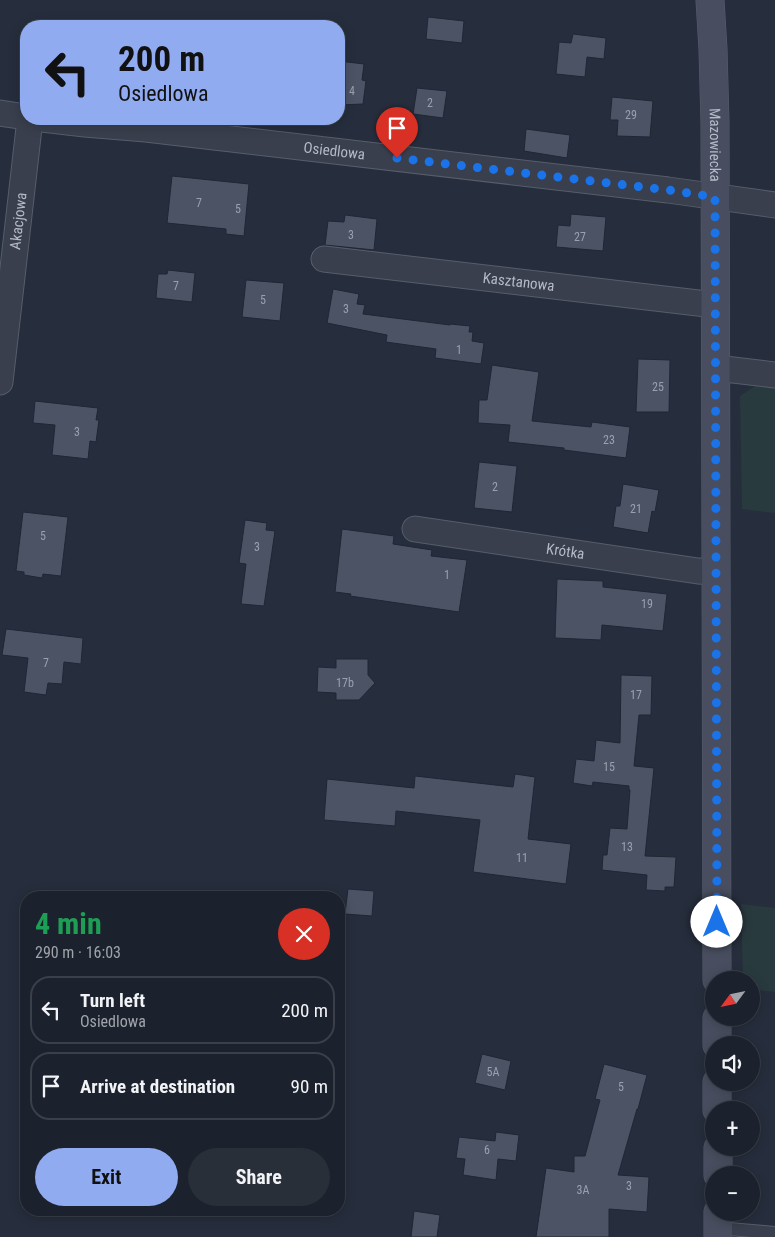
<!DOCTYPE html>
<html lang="en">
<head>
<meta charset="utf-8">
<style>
  :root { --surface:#1c222d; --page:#292f39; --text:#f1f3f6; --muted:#a0a4aa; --line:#3a3f49; --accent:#91abf1 }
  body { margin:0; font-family:"Roboto Condensed",sans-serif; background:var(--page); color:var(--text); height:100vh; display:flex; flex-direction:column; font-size:19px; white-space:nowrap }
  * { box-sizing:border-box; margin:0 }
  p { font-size:16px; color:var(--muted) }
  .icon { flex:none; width:28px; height:28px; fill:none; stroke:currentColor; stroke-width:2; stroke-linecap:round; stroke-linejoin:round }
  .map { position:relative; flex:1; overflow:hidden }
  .sheet { position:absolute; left:20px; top:891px; width:325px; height:325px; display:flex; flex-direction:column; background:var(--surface); border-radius:20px; box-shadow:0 2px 12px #0003,0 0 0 1px var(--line) }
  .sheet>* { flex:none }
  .top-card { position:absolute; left:20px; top:20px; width:325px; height:105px; border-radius:20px; box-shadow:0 2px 12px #0003,0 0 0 1px var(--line); background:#91abf1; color:#111; overflow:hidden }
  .needle { width:32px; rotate:237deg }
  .buttons { position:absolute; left:705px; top:971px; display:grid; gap:10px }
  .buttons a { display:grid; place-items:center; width:55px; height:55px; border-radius:50%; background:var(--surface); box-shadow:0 2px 12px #0003,0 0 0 1px var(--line); font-size:25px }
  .pin { position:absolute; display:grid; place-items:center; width:42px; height:42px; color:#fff; margin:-51px -21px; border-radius:50% 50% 50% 0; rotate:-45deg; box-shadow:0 0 5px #0007 }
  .pin .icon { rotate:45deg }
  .me { position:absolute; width:55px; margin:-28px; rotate:0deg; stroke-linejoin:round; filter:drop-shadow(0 0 4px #0008) }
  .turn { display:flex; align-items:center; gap:18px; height:105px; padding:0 15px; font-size:22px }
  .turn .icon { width:65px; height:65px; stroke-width:2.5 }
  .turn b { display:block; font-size:35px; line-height:42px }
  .round { display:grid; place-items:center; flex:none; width:52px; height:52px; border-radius:26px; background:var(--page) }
  .head { display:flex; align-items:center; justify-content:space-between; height:85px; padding:0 15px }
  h1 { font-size:30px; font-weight:700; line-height:38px; color:#1e9e55 }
  .action { display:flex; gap:10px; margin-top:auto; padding:10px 15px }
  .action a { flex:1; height:58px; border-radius:30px; background:var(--accent); color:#111; font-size:20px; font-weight:700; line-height:58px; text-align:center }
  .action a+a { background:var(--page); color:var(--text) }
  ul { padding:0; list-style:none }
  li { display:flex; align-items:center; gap:15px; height:68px; margin:0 10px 8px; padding:0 5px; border:2px solid var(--line); border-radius:20px }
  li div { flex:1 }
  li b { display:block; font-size:19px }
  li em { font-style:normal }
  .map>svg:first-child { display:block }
  .green { fill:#293a3e }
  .building { fill:#4c5365; stroke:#202634 }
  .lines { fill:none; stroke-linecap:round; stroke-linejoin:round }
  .lane-casing { stroke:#575d6b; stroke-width:14 }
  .street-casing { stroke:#575d6b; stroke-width:27 }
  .secondary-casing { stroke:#575d6b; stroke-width:29 }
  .lane { stroke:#393f4d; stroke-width:12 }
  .street { stroke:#393f4d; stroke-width:25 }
  .secondary { stroke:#484e5f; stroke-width:28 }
  .route { stroke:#1a73e8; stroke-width:9; stroke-dasharray:0 16.2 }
  .labels { text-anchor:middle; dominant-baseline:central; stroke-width:4; stroke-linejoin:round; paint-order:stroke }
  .number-label { font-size:12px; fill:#9ba0af }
  .street-label { font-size:15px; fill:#b5bac8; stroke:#1e2431 }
</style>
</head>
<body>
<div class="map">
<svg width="775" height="1237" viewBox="0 0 775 1237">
  <rect width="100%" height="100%" fill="#262d3c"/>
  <g class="green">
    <path d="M761,382L775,384V513L742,509L740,396Z"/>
    <path d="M741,904L775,908V992L751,989V980H743Z"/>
  </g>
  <g class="building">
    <path d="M428,17L464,21L462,43L426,39Z"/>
    <path d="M573,34L606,38L604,59L587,57L585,77L556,74L559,42L571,43Z"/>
    <path d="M339,61L364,64L362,80L366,81L363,104L339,105Z"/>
    <path d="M417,88L447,91L443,118L413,114Z"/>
    <path d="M612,97L653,101L650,137L617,136L618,120H610Z"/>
    <path d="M526,129L570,135L567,158L524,151Z"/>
    <path d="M172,176L249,184L244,236L226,234V229L167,223Z"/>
    <path d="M571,214L606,217L603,251L556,247L558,225L570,226Z"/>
    <path d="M345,215L377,219L374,250L325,245L328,221L344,222Z"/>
    <path d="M168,270L195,273L192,302L156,298L158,274H167Z"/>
    <path d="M246,280L284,283L280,321L242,317Z"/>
    <path d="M333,289L359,294L357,304L365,305L363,314L450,325V324L470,326L469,332H473L472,341L484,343L481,364L435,358L436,349L386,342L387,335L327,323Z"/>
    <path d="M638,359L670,360L669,412H636Z"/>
    <path d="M492,365L539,372L532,421L591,427L592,422L630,427L626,458L564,450V448L508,442L510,425L478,423L479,400H487Z"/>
    <path d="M35,401L98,408L96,420H99L96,442L90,441L88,459L52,455L55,425L33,423Z"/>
    <path d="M479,462L517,466L512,512L474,508Z"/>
    <path d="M623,484L659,490L655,512L652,511L648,533L613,527L616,506H620Z"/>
    <path d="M23,512L68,517L61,576L43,574L42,578L24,575V572L16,571Z"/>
    <path d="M245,520L267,523L266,530L275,531L264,606L241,604L246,564L239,563Z"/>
    <path d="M342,529L394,536L393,544L432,550L431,556L467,560L459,612L350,596L351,594L335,592Z"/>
    <path d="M557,579L603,581V587L667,594L663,631L602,625L601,640L555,638Z"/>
    <path d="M6,629L83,638L81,664L64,662L62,684L48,683L46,695L24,692L28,658L2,655Z"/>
    <path d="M336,659H368V675L375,683L359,700H336V693L317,692L318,667L336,668Z"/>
    <path d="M621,675L652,676L651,715H639L634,766L654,768L645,856L676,857L674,887H665V891L646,890L647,875L602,870L603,855H607L610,828L627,829L630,790H629V786L593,782L592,786L573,783L576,759L594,761L596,740L620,743Z"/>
    <path d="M515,774L535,777L528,839L571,844L566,884L473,872L480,820L396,811L395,826L324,820L327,779L414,788L415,776L513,787Z"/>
    <path d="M348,889L374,891L372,916L345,914Z"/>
    <path d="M482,1054L511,1061L505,1090L475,1083Z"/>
    <path d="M604,1064L647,1075L638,1109H637L618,1175L649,1177L647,1212L609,1209V1237H536L546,1168L574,1172V1156H585L600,1100L595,1099Z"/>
    <path d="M496,1132L519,1135L516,1161L498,1159L496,1180L463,1175L465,1159L456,1158L459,1137L495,1141Z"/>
    <path d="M414,1211L440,1215L437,1237H411Z"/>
  </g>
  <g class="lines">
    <defs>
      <path id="lane" d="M718,1228L775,1233"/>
      <g id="street">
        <path d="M0,113L26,117"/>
        <path id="s1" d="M42,119L85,124L146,129L668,190L775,205"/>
        <path id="s2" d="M324,259L715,305"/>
        <path d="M716,368L775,375"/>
        <path id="s3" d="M0,382L30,119"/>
        <path id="s4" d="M415,529L698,571L716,572"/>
      </g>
      <g id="secondary">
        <path id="s5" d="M710,0L713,49L715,123L717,980"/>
        <path d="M717,1018V1045"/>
        <path d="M717,1082V1110"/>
        <path d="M718,1148V1175"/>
        <path d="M718,1212V1237"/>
      </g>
    </defs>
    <use href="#lane" class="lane-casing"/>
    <use href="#street" class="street-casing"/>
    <use href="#secondary" class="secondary-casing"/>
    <use href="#lane" class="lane"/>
    <use href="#street" class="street"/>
    <use href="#secondary" class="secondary"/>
  </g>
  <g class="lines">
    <path class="route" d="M397,158L668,190L715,197L717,922"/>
  </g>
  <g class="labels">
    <g class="number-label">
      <text x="352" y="91">4</text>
      <text x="430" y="103">2</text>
      <text x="631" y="115">29</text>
      <text x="199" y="203">7</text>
      <text x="238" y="209">5</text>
      <text x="351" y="235">3</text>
      <text x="580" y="237">27</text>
      <text x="176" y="286">7</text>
      <text x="263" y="300">5</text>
      <text x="346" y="309">3</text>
      <text x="459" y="350">1</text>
      <text x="658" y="387">25</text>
      <text x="77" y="432">3</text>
      <text x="609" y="440">23</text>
      <text x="495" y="487">2</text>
      <text x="636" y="509">21</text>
      <text x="43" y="536">5</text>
      <text x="257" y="547">3</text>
      <text x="447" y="575">1</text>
      <text x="647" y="604">19</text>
      <text x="46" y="663">7</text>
      <text x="345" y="683">17b</text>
      <text x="636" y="695">17</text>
      <text x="609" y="767">15</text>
      <text x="627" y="847">13</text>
      <text x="522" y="858">11</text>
      <text x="493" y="1072">5A</text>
      <text x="621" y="1087">5</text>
      <text x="487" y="1150">6</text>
      <text x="629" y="1186">3</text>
      <text x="583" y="1190">3A</text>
    </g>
    <g class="street-label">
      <text stroke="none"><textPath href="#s5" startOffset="145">Mazowiecka</textPath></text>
      <text stroke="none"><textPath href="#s1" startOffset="294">Osiedlowa</textPath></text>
      <text stroke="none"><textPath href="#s3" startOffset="162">Akacjowa</textPath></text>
      <text stroke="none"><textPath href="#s2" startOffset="196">Kasztanowa</textPath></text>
      <text stroke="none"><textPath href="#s4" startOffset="152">Krótka</textPath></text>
    </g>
  </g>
</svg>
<div class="buttons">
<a><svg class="needle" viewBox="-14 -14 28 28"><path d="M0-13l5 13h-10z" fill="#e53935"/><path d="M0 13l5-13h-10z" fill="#a0a4aa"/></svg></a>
<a><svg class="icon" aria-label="sound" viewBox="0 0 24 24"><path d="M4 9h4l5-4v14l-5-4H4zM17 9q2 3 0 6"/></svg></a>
<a>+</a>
<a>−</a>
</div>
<div class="pin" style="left:397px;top:158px;background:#d93025"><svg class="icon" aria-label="arrive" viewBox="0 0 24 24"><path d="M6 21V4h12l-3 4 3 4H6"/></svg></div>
<svg class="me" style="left:717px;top:922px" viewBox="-20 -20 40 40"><circle r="19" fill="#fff"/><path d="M0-13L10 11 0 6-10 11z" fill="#1a73e8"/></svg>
<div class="top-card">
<div class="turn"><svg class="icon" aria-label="left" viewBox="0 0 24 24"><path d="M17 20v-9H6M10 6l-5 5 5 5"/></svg><div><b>200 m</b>Osiedlowa</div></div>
</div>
<section class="sheet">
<div class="head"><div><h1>4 min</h1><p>290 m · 16:03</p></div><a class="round" style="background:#d93025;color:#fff"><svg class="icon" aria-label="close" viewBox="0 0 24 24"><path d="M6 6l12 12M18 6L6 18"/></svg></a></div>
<ul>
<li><svg class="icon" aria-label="left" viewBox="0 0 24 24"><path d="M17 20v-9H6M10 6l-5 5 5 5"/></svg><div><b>Turn left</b><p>Osiedlowa</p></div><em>200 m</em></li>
<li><svg class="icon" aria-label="arrive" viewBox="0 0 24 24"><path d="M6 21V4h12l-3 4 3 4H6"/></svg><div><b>Arrive at destination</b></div><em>90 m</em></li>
</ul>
<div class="action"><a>Exit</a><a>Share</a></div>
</section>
</div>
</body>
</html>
